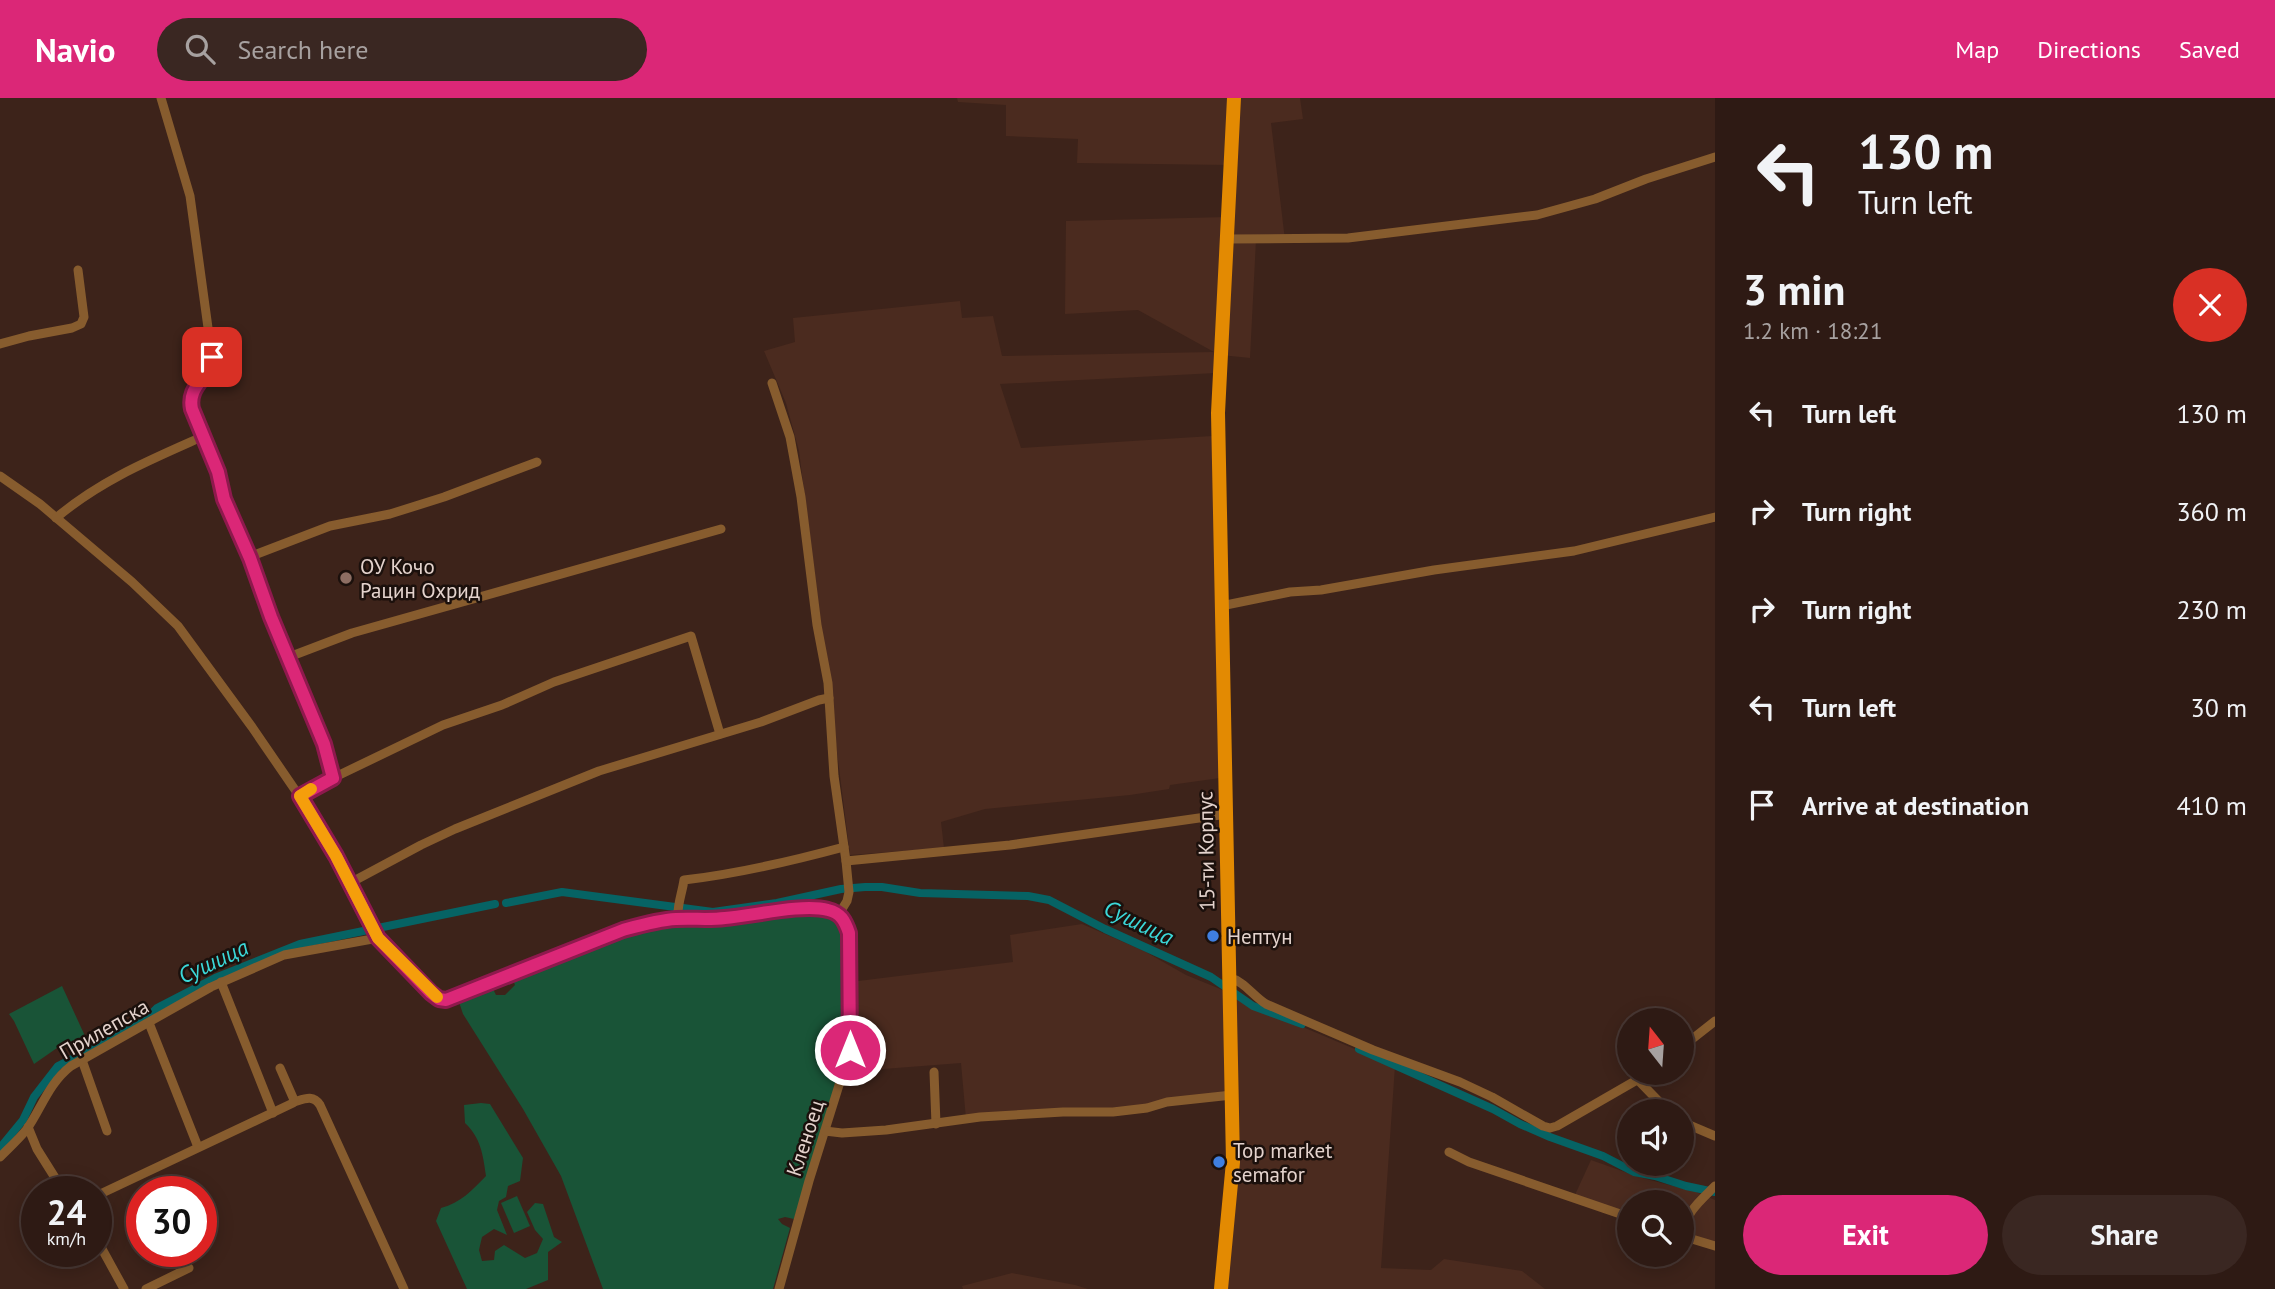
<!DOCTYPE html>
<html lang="en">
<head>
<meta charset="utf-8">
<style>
  :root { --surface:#2e1a14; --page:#3a2722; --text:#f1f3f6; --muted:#a7a1a0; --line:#493834; --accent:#db2777 }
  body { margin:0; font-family:"PT Sans",sans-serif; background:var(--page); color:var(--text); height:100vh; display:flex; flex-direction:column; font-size:26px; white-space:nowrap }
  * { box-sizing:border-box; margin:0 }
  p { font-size:23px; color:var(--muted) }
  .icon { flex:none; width:38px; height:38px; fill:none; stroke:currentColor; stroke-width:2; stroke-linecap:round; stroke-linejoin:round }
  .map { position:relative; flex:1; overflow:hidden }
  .side { display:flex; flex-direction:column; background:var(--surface); width:560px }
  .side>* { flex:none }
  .hud { background:#2e1a14; color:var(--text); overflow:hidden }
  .needle { width:46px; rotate:343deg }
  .controls { position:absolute; left:1617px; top:910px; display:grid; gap:14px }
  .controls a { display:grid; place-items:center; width:77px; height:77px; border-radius:50%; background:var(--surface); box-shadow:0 4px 18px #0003,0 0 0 2px var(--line); font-size:35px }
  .speed { position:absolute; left:21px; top:1078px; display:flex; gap:14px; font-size:35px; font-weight:700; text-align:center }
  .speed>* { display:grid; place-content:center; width:91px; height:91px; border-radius:50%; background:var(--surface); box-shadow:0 4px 18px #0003,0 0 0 2px var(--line); line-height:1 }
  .speed small { font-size:18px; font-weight:400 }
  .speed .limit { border:10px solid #d22; background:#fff; color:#111 }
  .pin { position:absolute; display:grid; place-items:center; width:60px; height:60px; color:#fff; margin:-30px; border-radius:14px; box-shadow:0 4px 10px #0006 }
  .me { position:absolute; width:77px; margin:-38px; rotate:0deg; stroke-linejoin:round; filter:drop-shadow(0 0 5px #0008) }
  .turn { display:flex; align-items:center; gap:24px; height:147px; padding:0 28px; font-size:32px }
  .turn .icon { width:91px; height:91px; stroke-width:2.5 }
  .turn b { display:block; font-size:49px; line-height:60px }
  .round { display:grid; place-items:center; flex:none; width:74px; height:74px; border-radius:37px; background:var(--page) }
  .headline { display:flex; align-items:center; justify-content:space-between; height:119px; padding:0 28px }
  h1 { font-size:42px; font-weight:700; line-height:52px }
  .action { display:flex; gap:14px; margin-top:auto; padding:14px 28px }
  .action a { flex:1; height:80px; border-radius:42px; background:var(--accent); color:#fff; font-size:28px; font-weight:700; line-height:80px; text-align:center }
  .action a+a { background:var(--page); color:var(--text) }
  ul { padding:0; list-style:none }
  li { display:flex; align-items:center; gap:21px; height:98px; padding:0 28px }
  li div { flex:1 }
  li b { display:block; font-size:26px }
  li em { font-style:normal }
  header { display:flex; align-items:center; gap:42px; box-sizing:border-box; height:98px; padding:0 35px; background:var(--accent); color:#fff }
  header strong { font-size:33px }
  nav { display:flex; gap:38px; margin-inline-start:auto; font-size:24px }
  .search { width:490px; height:63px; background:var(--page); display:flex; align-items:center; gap:18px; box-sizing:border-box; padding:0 24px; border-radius:38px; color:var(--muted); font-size:26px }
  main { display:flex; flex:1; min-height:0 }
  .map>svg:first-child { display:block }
  .built { fill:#4b2b1f }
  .green { fill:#195437 }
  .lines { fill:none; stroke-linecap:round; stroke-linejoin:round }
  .canal { stroke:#066364; stroke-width:8 }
  .street { stroke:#875c2e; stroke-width:9 }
  .primary { stroke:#e38a02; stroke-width:14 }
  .route-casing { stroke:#8e194d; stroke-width:18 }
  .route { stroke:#db2777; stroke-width:12 }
  .slow { stroke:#f59e0b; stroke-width:12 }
  .education-dot { fill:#8d6e63; stroke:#1b100c; stroke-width:2.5 }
  .shop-dot { fill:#3f7fe0; stroke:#1b100c; stroke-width:2.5 }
  .labels { text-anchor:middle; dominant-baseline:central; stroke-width:5; stroke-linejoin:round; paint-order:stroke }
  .poi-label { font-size:21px; fill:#e4d3cd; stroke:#1b100c; text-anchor:start }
  .street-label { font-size:21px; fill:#e4d3cd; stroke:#1b100c }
  .water-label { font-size:23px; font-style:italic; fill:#3bd8d9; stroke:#1b100c }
</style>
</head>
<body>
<header>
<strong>Navio</strong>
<div class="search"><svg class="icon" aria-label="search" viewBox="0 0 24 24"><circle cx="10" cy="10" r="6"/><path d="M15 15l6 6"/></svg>Search here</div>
<nav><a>Map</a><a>Directions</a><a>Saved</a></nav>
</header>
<main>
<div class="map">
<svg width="1715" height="1191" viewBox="0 0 1715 1191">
  <rect width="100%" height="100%" fill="#3d231a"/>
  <g class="built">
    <path d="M957,0H1300L1303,21L1271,25L1285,142H1256L1250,260L1221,257L1216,275L1000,286L1021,350L1212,338L1220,680L1170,687L1169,691L1130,697L985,711L941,724L944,750L850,757L799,353L786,305L764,253L795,244L793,220L960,203L962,220L993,218L1002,258L1214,254L1138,212L1065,216L1066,123L1227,119L1230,67L1077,65L1078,41L1006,38V7L958,4Z"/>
    <path d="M1082,826L1144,853L1186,877L1230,895L1253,908L1395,968L1381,1170L1431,1172L1444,1161L1522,1173L1545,1191H1221L1232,997L1147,1010L966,1021L961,965L844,974L850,884L1013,864L1010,837Z"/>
    <path d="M1591,1062L1639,1079L1696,1094L1715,1102V1148L1682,1138V1104H1629V1119L1574,1099Z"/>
    <path d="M1012,1175L1075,1187L1088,1191H963L962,1188Z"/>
  </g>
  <g class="green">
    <path d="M806,816C829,816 835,816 843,839L844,947L838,978L794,1121L785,1119L778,1121L782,1126L790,1130L773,1191H603L561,1078L523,1011L463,916L459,904L492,889L496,897H505L515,887L513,882L640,834L668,827H691Z"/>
    <path d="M62,888L85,938L57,950L34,966L14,923L9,916Z"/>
    <path d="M481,1005L490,1006L523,1060L520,1083L508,1088L506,1099L499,1103L497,1112L507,1137L494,1131L482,1139L479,1152L482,1163L494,1162L495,1153L504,1147L525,1160L537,1155L543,1141L535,1132L527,1114L535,1105L543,1106L554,1139L562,1144L548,1154V1182L526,1191H467L436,1123L441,1110C461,1105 472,1092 486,1078C483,1057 481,1040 465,1025L464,1007Z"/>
    <path d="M517,1098L530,1128L514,1135L501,1105Z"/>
  </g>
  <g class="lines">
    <g class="canal">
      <path d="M506,805L562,794L713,814L777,805L841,791L865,789H882L920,795L1028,798L1049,802L1105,831L1211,879L1253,908L1302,926"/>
      <path d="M1359,951L1493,1011L1520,1026L1550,1039L1603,1058L1634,1074L1655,1078L1686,1088L1715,1094"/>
      <path d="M0,1050L23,1022L34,999L58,968L106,944L151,916L157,910L215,880L300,846L495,806"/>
    </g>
    <g class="street">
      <path d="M161,0L190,98L212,259C210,276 190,289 190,302C190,316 209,349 214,364C219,376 221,389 224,401L324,646L333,680L300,698"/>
      <path d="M1227,141L1348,140L1537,117L1595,101L1646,81L1715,59"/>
      <path d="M0,246L29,238L72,230L81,226L84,219L78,172"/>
      <path d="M772,285L790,339L801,399L817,527L828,585L834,678L846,763L849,794L847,803L839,816"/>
      <path d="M0,378L40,406L132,484L178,528L252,629L315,721L378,840L439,901L446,902L458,899L623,832L652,824L678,820L721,821L817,811L839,816L845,823L849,835L850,952L809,1083L779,1191"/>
      <path d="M56,420C101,382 150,362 204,338"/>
      <path d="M249,459L330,428L390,416L444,399L537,364"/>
      <path d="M1221,508L1290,494L1321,492L1434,472L1574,453L1715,419"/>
      <path d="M289,559L352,535L721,431"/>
      <path d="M333,680L443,627L502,607L554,584L691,538L720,636"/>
      <path d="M846,763L1010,747L1227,716"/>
      <path d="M350,785L421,747L455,731L599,673L761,624L819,602L829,600"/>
      <path d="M678,820C677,806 682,796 684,782C738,776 792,763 844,749"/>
      <path d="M1230,880C1244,883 1253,898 1266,906L1373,952L1460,984L1492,999L1543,1028L1550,1030L1557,1028L1649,975"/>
      <path d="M221,884L273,1015"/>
      <path d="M149,925L198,1049"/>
      <path d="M1682,949L1715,923"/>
      <path d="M82,962L107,1033"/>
      <path d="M934,974L936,1026"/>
      <path d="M1638,982L1668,1013"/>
      <path d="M294,1004C304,1001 313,996 320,1007L404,1191"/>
      <path d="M1682,1024L1715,1038"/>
      <path d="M28,1029L37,1051L64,1094"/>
      <path d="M825,1033L842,1035L886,1032L980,1019L1063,1014H1113L1147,1010L1167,1004L1232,997"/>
      <path d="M1449,1054L1469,1064L1629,1119"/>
      <path d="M0,1059C9,1050 19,1041 27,1031C42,1009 49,985 71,968L211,889L284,857L378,840"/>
      <path d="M96,1098L293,1005L294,1002L280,970"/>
      <path d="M1682,1137C1686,1114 1699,1104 1715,1088"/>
      <path d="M1682,1138L1715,1148"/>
      <path d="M96,1140L124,1191"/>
      <path d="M146,1191L189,1170"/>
    </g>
    <path class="primary" d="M1221,1191L1233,1064L1218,315L1234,0"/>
  </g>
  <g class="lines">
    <defs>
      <path id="route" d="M212,259C209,281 187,288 192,311L218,374L224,401L250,460L271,519L324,646L333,680L300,698L336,758L378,840L431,895L439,901L446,902L623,832C641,827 658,822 676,821C692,820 709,822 725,820C752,818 803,805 828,812C841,815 845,823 849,835L850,952"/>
    </defs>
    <use href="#route" class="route-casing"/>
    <use href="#route" class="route"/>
    <path class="slow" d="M311,691L300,698L336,758L378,840L437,899"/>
  </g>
  <circle class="education-dot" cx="346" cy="480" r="7"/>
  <g class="shop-dot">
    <circle cx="1213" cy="838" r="7"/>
    <circle cx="1219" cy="1064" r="7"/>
  </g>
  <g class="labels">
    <g class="poi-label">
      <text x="360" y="468">ОУ Кочо<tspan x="360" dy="24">Рацин Охрид</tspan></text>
      <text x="1227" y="838">Нептун</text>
      <text x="1233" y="1052">Top market<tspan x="1233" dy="24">semafor</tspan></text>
    </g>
    <g class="street-label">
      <text transform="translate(1206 753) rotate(-91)">15-ти Корпус</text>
      <text transform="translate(104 931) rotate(-30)">Прилепска</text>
      <text transform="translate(805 1040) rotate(-72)">Кленоец</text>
    </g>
    <g class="water-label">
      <text transform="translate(1139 824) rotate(26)">Сушица</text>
      <text transform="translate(213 863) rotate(-25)">Сушица</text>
    </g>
  </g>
</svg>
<div class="controls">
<a><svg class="needle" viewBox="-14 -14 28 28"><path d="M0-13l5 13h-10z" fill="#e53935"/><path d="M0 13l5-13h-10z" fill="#a7a1a0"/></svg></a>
<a><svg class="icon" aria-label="sound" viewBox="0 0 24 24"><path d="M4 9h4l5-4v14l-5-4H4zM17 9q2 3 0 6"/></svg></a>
<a><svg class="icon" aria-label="search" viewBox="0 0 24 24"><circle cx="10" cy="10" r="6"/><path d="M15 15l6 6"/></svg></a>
</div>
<div class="speed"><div>24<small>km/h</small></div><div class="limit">30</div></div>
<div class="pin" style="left:212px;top:259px;background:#d93025"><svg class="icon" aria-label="arrive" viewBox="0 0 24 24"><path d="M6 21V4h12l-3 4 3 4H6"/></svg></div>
<svg class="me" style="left:850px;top:952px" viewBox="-20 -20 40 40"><circle r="17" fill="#db2777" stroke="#fff" stroke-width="3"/><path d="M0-11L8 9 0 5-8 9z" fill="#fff"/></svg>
</div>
<section class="side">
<div class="hud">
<div class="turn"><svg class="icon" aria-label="left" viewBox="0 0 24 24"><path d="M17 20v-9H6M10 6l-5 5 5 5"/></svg><div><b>130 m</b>Turn left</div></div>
</div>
<div class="headline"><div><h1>3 min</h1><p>1.2 km · 18:21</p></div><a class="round" style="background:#d93025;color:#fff"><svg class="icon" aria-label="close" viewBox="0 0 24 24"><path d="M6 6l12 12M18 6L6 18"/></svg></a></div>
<ul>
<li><svg class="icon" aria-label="left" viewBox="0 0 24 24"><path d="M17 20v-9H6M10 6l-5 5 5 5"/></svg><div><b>Turn left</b></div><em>130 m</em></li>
<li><svg class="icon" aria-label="right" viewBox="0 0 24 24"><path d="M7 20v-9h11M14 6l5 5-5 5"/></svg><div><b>Turn right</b></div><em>360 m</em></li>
<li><svg class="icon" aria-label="right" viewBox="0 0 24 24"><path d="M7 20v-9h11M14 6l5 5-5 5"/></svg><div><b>Turn right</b></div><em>230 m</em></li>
<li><svg class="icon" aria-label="left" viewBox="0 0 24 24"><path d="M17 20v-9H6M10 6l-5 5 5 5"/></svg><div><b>Turn left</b></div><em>30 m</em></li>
<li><svg class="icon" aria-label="arrive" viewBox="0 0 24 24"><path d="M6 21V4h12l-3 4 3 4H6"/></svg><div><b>Arrive at destination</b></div><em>410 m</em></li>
</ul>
<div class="action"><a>Exit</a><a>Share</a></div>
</section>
</main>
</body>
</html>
